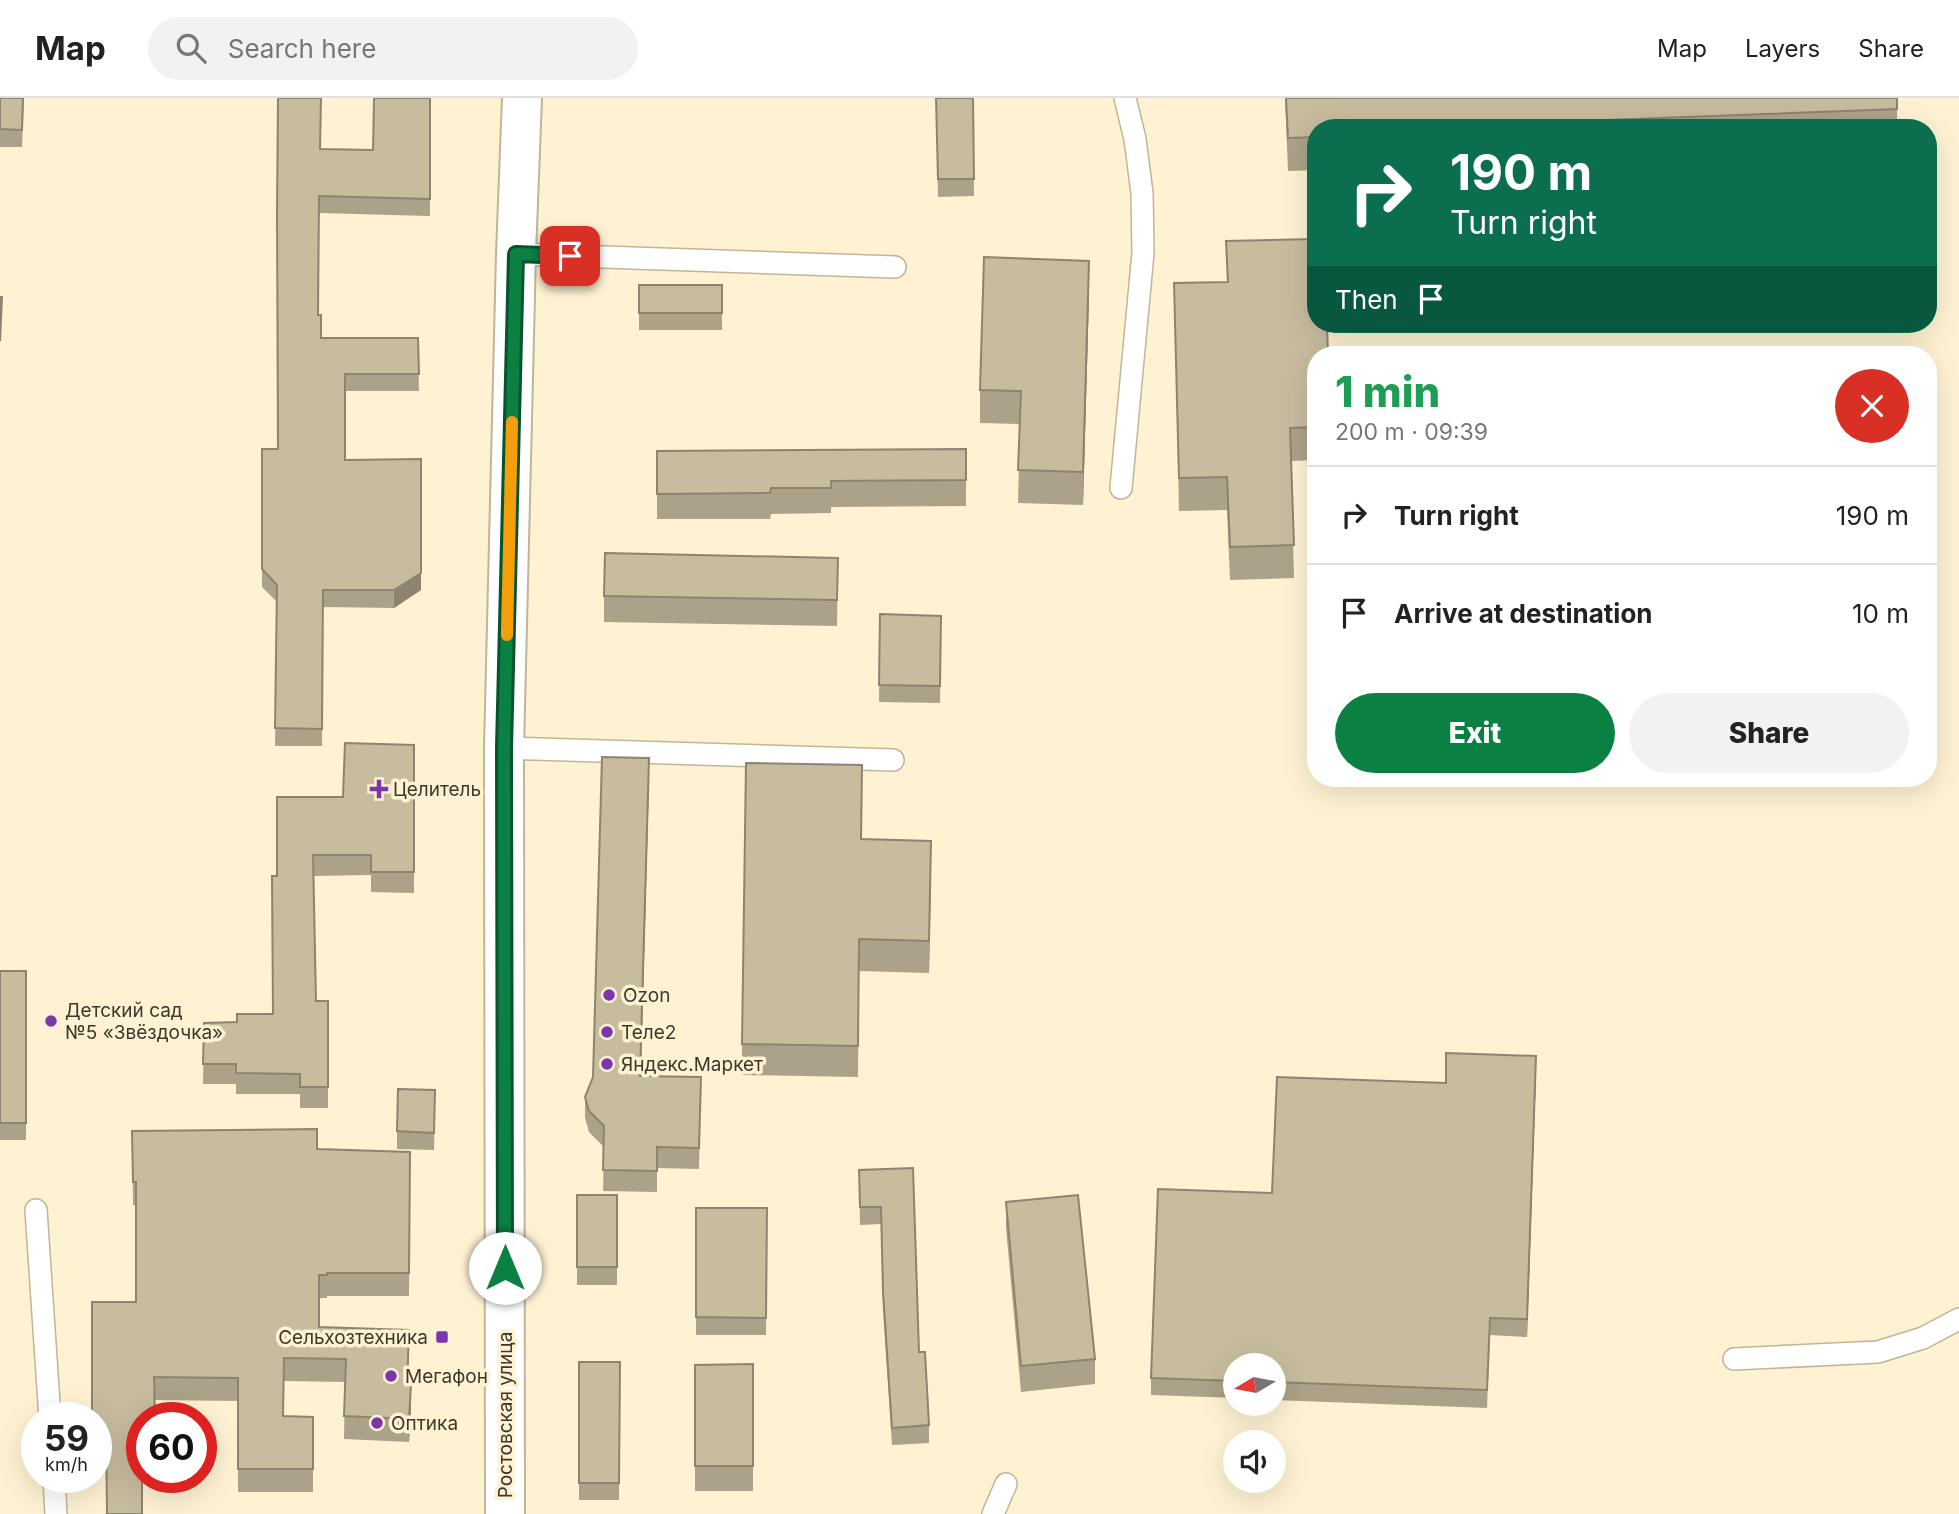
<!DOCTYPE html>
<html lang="en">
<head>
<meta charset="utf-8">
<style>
  :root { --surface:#fff; --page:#f2f2f2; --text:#222; --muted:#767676; --line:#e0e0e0; --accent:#0b8043 }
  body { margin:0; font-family:Inter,sans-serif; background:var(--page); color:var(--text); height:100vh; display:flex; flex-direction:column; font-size:26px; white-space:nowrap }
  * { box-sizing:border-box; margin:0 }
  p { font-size:23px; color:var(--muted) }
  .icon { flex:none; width:38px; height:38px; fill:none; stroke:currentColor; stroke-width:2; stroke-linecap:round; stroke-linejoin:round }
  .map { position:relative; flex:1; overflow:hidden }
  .panel { position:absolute; left:1307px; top:248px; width:630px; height:441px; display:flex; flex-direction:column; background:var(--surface); border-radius:28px; box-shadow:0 7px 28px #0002 }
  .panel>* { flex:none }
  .top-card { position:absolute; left:1307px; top:21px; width:630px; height:214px; border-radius:28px; box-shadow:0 7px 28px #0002; background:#0b6e4f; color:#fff; overflow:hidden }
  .needle { width:46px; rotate:260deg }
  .fabs { position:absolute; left:1223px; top:1255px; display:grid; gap:14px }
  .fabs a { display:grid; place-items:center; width:63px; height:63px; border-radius:50%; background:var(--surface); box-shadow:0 7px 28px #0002; font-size:35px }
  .speed { position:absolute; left:21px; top:1304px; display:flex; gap:14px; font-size:35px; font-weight:700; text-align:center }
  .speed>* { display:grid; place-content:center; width:91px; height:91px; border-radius:50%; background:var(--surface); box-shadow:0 7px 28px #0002; line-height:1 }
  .speed small { font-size:18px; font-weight:400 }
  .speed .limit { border:10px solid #d22; background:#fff; color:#111 }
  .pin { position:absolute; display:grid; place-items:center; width:60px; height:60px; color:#fff; margin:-30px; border-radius:14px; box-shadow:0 4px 10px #0006 }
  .me { position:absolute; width:77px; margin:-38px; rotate:0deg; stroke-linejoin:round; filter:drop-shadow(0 0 5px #0008) }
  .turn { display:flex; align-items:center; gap:24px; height:147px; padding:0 28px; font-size:32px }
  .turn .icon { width:91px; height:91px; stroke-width:2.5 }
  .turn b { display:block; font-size:49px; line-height:60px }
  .then { display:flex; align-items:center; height:66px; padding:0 28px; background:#0003; gap:14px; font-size:26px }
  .round { display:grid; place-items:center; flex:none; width:74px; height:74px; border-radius:37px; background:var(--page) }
  .overview { display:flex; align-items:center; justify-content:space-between; height:119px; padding:0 28px }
  h1 { font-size:42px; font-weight:800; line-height:52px; color:#1e9e55 }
  .button { display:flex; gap:14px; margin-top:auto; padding:14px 28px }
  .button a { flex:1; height:80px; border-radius:42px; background:var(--accent); color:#fff; font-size:28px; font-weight:800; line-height:80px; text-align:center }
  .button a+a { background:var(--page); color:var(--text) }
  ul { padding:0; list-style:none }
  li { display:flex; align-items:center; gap:21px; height:98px; padding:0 28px; border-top:2px solid var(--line) }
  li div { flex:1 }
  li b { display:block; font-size:26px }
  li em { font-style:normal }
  header { display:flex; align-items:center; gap:42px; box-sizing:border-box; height:98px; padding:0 35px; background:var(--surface); border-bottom:2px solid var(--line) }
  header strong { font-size:33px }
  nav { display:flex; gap:38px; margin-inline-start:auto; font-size:24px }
  .search { width:490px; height:63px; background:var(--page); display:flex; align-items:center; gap:18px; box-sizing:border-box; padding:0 24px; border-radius:38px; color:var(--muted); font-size:26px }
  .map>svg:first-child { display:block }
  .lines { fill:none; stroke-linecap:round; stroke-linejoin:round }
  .service-casing { stroke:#c0b598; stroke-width:24 }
  .primary-casing { stroke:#c0b598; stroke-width:42 }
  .service { stroke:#fff; stroke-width:21 }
  .primary { stroke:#fff; stroke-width:38 }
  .wall { fill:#aca289 }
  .shaded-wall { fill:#8c846f }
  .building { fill:#c8bc9f; stroke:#8c846f; stroke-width:2 }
  .route-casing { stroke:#07532c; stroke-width:18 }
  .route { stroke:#0b8043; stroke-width:12 }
  .slow { stroke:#f59e0b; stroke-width:12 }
  .poi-dot { fill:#7a36aa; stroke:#fef2d3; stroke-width:2.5 }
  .labels { text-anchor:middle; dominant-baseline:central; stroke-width:7; stroke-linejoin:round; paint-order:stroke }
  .poi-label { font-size:19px; fill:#3d382d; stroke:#fef2d3; text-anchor:start }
  .street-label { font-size:19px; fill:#3d382d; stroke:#fef2d3 }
</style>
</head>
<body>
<header>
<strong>Map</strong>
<div class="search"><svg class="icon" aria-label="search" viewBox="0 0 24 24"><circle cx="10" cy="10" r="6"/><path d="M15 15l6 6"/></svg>Search here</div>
<nav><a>Map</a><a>Layers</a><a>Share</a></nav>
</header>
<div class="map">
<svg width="1959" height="1416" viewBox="0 0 1959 1416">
  <rect width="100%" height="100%" fill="#fef2d3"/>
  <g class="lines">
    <defs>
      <g id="service">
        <path d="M516,156L895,169"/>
        <path d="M1121,390L1143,155L1142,95L1135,41L1125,0"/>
        <path d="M504,650L893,662"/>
        <path d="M36,1112L50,1320"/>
        <path d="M1734,1261L1878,1254L1923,1240L1959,1221"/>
        <path d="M54,1379L56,1416"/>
        <path d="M993,1416L1006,1386"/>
      </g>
      <path id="primary" d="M505,1416L504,650L516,156L522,0"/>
    </defs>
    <use href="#service" class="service-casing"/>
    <use href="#primary" class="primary-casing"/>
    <use href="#service" class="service"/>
    <use href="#primary" class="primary"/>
  </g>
  <g class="wall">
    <path d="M0,0H24L22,49H0Z"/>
    <path d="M430,0V118L319,115L318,217L321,240H418L419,293H345V362L421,492L394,510L323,509L322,648H275L277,504L262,489V471L277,351L320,51L373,52Z"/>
    <path d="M936,0H973L974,98L938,99Z"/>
    <path d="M1285,0H1897V30H1316V72L1288,73Z"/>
    <path d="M1226,143L1316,257V362L1291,363L1294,480L1230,482L1227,412L1179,413L1174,185L1227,184Z"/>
    <rect x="639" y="187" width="83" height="45"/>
    <path d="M1089,196L1083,407L1018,405L1020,326L980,325V292Z"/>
    <path d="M966,351V408L831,409V415L771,416L770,421H657V353Z"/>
    <path d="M838,460L837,528L604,524V498Z"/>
    <path d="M880,516L941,518L940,605L879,604Z"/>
    <path d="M414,647V795L371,794V777L314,778L316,903H328V1010H300V996H236V986H203L204,925L237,924L273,916L277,778L343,699Z"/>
    <path d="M649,682L641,978L701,979L699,1071L657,1070V1094L603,1093L604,1049L589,1034L585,1020V999L593,979Z"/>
    <path d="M861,741L931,775L929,875L859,873L858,979L742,977V946Z"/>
    <rect x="0" y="873" width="26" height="169"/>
    <path d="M1536,976L1527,1239L1490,1237L1487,1310L1274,1302V1267H1236V1300L1151,1297V1280L1446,985Z"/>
    <path d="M435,1010L434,1052L397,1051V1033Z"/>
    <path d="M132,1033L317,1051L410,1054L409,1198H327V1200H319V1229L409,1255L408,1287L411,1310L409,1344L344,1341L345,1284L284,1283L283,1318L313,1319V1394H238V1303L154,1302L106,1357H96V1320L136,1204V1107H133Z"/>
    <path d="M913,1070L919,1254L929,1327V1345L892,1347L883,1212L881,1126L860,1127L859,1072Z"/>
    <rect x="577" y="1097" width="40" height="90"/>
    <path d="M1006,1104L1095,1261V1286L1021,1294L1006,1130Z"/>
    <path d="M696,1110H767L766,1237H696Z"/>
    <path d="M579,1264H620L619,1402H579Z"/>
    <path d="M753,1266V1393H695V1267Z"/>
  </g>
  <g class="shaded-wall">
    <path d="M1089,163V196L1083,407V374Z"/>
    <path d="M421,361V492L394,510V492Z"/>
    <path d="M649,660V682L640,999V978Z"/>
    <path d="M931,743V775L929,875V843Z"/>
    <path d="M1536,958V976L1527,1239V1221Z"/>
    <path d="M411,1287V1310L409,1344V1321Z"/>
  </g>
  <g class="building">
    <path d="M0,0H23L22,32L0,31Z"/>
    <path d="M278,0H321L320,51L373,52L374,0H430V101L319,98L318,217H321V240H418L419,276H345V362L421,361V475L394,492H323L322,631L275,630L277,487L262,471V351H278L277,114Z"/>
    <path d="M936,0H973L974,81H938Z"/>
    <path d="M1286,0H1897V11L1580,23L1581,29L1555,30H1316V39L1288,40Z"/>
    <path d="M1316,141V226H1327L1328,257H1316V329L1290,330L1294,447L1230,449L1227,379L1179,380L1174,185L1228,184L1226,143Z"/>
    <path d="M984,159L1089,163L1083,374L1018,372L1021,293L980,292Z"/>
    <rect x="639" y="187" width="83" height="28"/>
    <path d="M0,199H2L0,243Z"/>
    <path d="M966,351V382L831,383V390H771L770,395L657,396V353Z"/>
    <path d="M605,455L838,460L837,502L604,498Z"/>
    <path d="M880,516L941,518L940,588L879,587Z"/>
    <path d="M345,645L414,647V774H371V757H313L316,903H328V989H300V976L236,975V966H203L204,925L237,924V916H273L272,778H277V699H343Z"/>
    <path d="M602,659L649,660L640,978L701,979L699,1050L657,1049V1073L603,1072L604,1028L589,1013L585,999L593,979Z"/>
    <path d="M746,665L862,667L861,741L931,743L929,843L859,841L858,948L742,946Z"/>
    <rect x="0" y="873" width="26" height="152"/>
    <path d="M1446,955L1536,958L1527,1221L1490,1220L1487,1292L1274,1284V1267H1236V1283L1151,1280L1158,1091L1272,1095L1277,979L1446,985Z"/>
    <path d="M398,991L435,992L434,1035L397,1033Z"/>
    <path d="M317,1031V1051L410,1054L409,1175H327V1177H319V1229L409,1232L407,1287H411L409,1321L344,1318L346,1261L284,1260L283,1318L313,1319V1371H238V1280L154,1279L155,1320H142V1416H107L106,1334H96V1320H92V1204H136V1084H133L132,1033Z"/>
    <path d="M913,1070L919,1254H925L929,1327L892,1330L883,1194L881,1109H860L859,1072Z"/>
    <rect x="577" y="1097" width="40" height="72"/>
    <path d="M1078,1097L1095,1261L1021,1268L1006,1104Z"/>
    <path d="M696,1110H767L766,1220L696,1219Z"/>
    <path d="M579,1264H620L619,1385H579Z"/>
    <path d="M753,1266V1368H695V1267Z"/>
  </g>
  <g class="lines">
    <defs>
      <path id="route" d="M505,1170L504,650L516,156L570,158"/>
    </defs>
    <use href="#route" class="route-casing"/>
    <use href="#route" class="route"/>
    <path class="slow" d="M507,537L512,324"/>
  </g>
  <g class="poi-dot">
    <path d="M375.5 680.5h7v7h7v7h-7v7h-7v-7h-7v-7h7z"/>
    <circle cx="609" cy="897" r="7"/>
    <circle cx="51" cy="923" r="7"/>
    <circle cx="607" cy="934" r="7"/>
    <circle cx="607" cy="966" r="7"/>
    <rect x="435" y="1232" width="14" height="14" rx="3.5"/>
    <circle cx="391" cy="1278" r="7"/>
    <circle cx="377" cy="1325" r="7"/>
  </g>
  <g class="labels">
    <g class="poi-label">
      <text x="393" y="691">Целитель</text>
      <text x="623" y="897">Ozon</text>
      <text x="65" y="912">Детский сад<tspan x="65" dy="22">№5 «Звёздочка»</tspan></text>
      <text x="621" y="934">Теле2</text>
      <text x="621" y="966">Яндекс.Маркет</text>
      <text x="428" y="1239" text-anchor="end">Сельхозтехника</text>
      <text x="405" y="1278">Мегафон</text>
      <text x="391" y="1325">Оптика</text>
    </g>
    <g class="street-label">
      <text transform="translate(505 1317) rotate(-90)">Ростовская улица</text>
    </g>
  </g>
</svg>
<div class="fabs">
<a><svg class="needle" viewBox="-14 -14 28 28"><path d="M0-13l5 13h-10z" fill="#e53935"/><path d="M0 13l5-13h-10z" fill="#767676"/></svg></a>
<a><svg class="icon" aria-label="sound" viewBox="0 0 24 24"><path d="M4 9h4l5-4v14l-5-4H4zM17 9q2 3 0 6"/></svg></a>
</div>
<div class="speed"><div>59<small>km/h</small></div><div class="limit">60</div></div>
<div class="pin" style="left:570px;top:158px;background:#d93025"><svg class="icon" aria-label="arrive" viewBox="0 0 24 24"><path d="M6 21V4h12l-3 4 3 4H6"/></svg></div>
<svg class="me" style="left:505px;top:1170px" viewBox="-20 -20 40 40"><circle r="19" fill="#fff"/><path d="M0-13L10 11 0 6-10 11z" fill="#0b8043"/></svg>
<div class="top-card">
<div class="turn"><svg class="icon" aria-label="right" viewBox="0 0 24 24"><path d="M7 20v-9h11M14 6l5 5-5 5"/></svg><div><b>190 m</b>Turn right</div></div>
<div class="then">Then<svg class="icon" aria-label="arrive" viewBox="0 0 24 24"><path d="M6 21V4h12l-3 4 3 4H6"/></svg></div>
</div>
<section class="panel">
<div class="overview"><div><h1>1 min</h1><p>200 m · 09:39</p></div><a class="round" style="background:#d93025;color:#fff"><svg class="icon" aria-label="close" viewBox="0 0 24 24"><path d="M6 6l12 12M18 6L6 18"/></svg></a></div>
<ul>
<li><svg class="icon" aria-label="right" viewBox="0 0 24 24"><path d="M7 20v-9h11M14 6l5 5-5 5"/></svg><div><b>Turn right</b></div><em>190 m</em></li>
<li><svg class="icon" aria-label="arrive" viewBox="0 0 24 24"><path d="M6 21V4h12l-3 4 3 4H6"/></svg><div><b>Arrive at destination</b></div><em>10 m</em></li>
</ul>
<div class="button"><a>Exit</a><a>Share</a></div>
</section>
</div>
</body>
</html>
